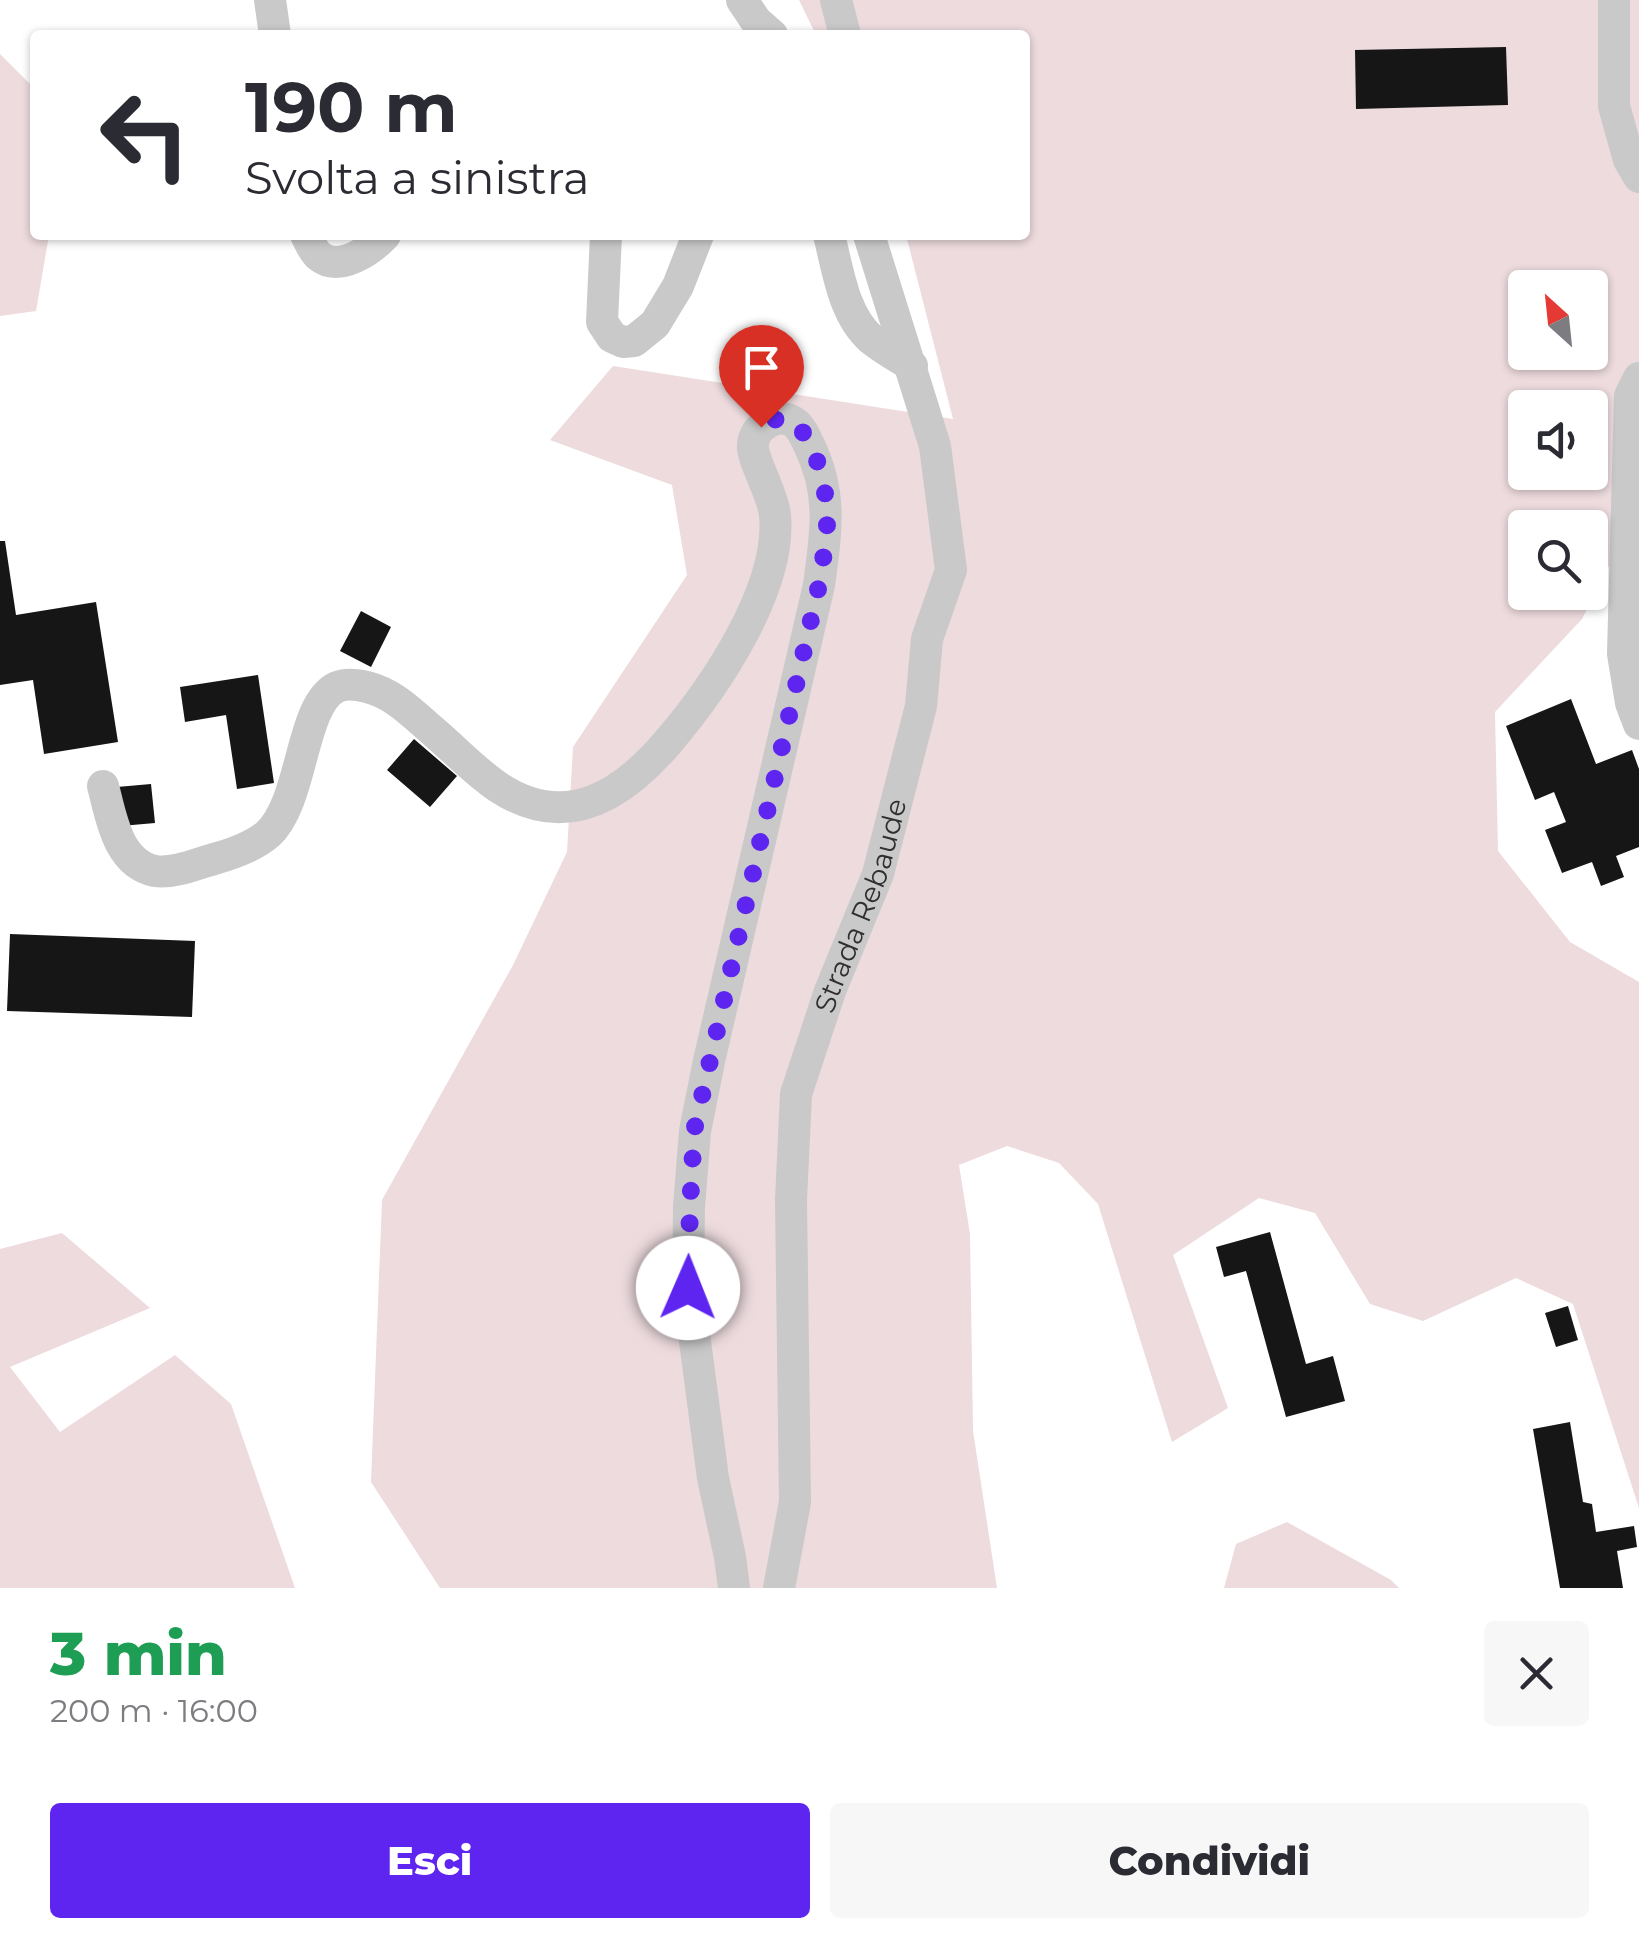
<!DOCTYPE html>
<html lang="it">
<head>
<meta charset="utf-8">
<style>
  :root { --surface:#fff; --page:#f7f7f7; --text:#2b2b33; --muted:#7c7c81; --accent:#5e25f1 }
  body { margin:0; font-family:Montserrat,sans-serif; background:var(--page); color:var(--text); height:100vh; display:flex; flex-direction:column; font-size:38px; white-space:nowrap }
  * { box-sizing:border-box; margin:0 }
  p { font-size:32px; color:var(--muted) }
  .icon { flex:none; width:55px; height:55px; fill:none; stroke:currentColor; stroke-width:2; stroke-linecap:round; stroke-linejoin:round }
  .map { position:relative; height:1588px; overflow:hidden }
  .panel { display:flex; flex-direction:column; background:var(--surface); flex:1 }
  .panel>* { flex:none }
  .hud { position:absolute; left:30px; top:30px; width:1000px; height:210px; border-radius:10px; box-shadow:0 2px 8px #0004; background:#fff; color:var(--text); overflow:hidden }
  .needle { width:65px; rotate:333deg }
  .buttons { position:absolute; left:1508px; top:270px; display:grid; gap:20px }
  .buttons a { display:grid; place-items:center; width:100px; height:100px; border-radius:10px; background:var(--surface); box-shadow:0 2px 8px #0004; font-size:50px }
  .pin { position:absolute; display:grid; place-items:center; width:85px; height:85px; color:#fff; margin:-102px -42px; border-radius:50% 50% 50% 0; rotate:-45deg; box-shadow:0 0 10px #0007 }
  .pin .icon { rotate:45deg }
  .me { position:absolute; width:110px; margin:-55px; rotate:1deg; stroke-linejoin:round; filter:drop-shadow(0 0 8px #0008) }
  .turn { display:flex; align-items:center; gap:35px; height:210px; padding:0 50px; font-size:45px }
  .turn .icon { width:130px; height:130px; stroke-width:2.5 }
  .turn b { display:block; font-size:70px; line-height:85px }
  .round { display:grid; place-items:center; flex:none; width:105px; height:105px; border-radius:10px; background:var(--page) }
  .summary { display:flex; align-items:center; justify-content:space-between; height:170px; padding:0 50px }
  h1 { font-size:60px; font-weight:800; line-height:75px; color:#1e9e55 }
  .cta { display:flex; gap:20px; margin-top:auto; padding:20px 50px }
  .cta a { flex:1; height:115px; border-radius:10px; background:var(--accent); color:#fff; font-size:40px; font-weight:800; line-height:115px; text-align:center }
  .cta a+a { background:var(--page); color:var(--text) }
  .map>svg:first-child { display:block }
  .green { fill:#eddbde; fill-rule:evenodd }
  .building { fill:#161616 }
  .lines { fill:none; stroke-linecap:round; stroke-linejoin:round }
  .minor { stroke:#c9c9c9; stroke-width:32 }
  .route { stroke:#5e25f1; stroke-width:18; stroke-dasharray:0 32.4 }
  .labels { text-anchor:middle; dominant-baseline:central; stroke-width:10; stroke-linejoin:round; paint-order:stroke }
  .street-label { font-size:28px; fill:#2f2f2f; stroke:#fff }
</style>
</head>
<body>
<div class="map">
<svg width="1639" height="1588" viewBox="0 0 1639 1588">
  <rect width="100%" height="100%" fill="#fff"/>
  <g class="green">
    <path d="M799,0H1639V548L1609,566L1582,619L1495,712L1498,851L1570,942L1639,982V1508L1573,1304L1516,1278L1423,1321L1370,1304L1315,1213L1259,1198L1173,1255L1228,1408L1172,1442L1098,1204L1059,1163L1007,1146L959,1165L970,1234L973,1431L997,1588H440L371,1482L382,1200L513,965L567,852L573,747L687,575L672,485L550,440L613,366L953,419L906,235H1025V35H816ZM1525,288H1590V352H1525ZM1525,408H1590V472H1525ZM1525,528H1590V592H1525Z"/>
    <path d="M0,54L35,89V235H49L36,311L0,316Z"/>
    <path d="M62,1233L150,1308L10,1367L60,1432L175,1355L231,1404L295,1588H0V1249Z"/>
    <path d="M1287,1522L1391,1580L1399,1588H1224L1236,1544Z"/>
  </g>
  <g class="building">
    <path d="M1506,47L1508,105L1356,109L1355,50Z"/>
    <path d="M0,541H5L16,615L96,602L118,742L44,754L33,680L0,685Z"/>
    <path d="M361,611L391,627L371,667L340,651Z"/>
    <path d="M258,675L274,783L237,789L226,715L185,722L180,687Z"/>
    <path d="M1571,699L1596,764L1632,750L1639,769V847L1616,856L1624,877L1601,886L1592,862L1562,873L1545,830L1566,822L1554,792L1535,800L1506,726Z"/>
    <path d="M414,739L457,776L430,807L387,770Z"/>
    <path d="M151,784L155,823L121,826L117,787Z"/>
    <path d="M10,934L195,941L192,1017L7,1011Z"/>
    <path d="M1270,1232L1306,1364L1333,1356L1345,1401L1286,1417L1246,1271L1224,1277L1216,1247Z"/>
    <path d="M1568,1306L1578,1340L1556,1347L1545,1313Z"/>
    <path d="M1570,1422L1583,1502L1592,1504L1596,1532L1634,1526L1637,1547L1617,1551L1623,1588H1560L1533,1429Z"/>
  </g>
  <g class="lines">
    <g class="minor">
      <path d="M270,0L275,35"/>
      <path d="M742,0L756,21L772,35"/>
      <path d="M836,0L845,35"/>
      <path d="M1614,0V106L1629,160L1639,177"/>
      <path d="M306,235C310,242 313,251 319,256C339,273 371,250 385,235"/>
      <path d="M606,235L602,322L612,337L623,342L634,341L655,324L678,286L698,235"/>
      <path d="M829,235C838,270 843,314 871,339C883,349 898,357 912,366"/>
      <path d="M1639,378L1630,396L1623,654L1631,703L1639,724"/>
      <path d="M103,786C111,816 117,863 155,871C173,874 196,864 214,859C232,854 253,847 268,834C304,801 300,704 337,687C346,683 359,685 367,687C395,694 414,715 435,733C456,751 476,772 498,787C566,832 622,796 668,742C714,688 782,589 775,515C773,494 751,458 753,444C755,426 776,413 792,421C801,426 805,437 809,445C833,494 826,533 819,585L709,1061L695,1131L689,1207L688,1288L713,1478L730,1557L734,1588"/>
      <path id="s1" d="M779,1588L795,1502L791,1200L796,1094L830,991L878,874L921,706L927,639L951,570L935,446L869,235"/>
    </g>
  </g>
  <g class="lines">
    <path class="route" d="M688,1288L690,1207L694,1131L819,585C822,562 828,538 827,514C827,484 806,391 761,427"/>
  </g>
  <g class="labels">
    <g class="street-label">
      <text stroke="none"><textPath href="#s1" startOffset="695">Strada Rebaude</textPath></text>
    </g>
  </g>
</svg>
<div class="buttons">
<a><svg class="needle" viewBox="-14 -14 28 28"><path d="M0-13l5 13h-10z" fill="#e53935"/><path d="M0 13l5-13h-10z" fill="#7c7c81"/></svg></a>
<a><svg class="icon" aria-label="sound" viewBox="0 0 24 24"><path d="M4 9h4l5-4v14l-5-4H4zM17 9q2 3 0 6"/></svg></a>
<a><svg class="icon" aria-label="search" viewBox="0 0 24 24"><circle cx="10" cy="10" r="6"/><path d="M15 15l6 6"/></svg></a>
</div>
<div class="pin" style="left:761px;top:427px;background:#d93025"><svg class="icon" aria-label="arrive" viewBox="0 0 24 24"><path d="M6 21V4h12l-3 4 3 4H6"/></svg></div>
<svg class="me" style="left:688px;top:1288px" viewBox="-20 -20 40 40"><circle r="19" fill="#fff"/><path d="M0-13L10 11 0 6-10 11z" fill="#5e25f1"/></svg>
<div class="hud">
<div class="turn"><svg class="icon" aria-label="left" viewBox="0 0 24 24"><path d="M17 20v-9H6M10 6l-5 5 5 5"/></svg><div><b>190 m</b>Svolta a sinistra</div></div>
</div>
</div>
<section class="panel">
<div class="summary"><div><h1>3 min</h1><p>200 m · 16:00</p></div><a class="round"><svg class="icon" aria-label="close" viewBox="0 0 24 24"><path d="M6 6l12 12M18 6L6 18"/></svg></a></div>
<div class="cta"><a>Esci</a><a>Condividi</a></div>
</section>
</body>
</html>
